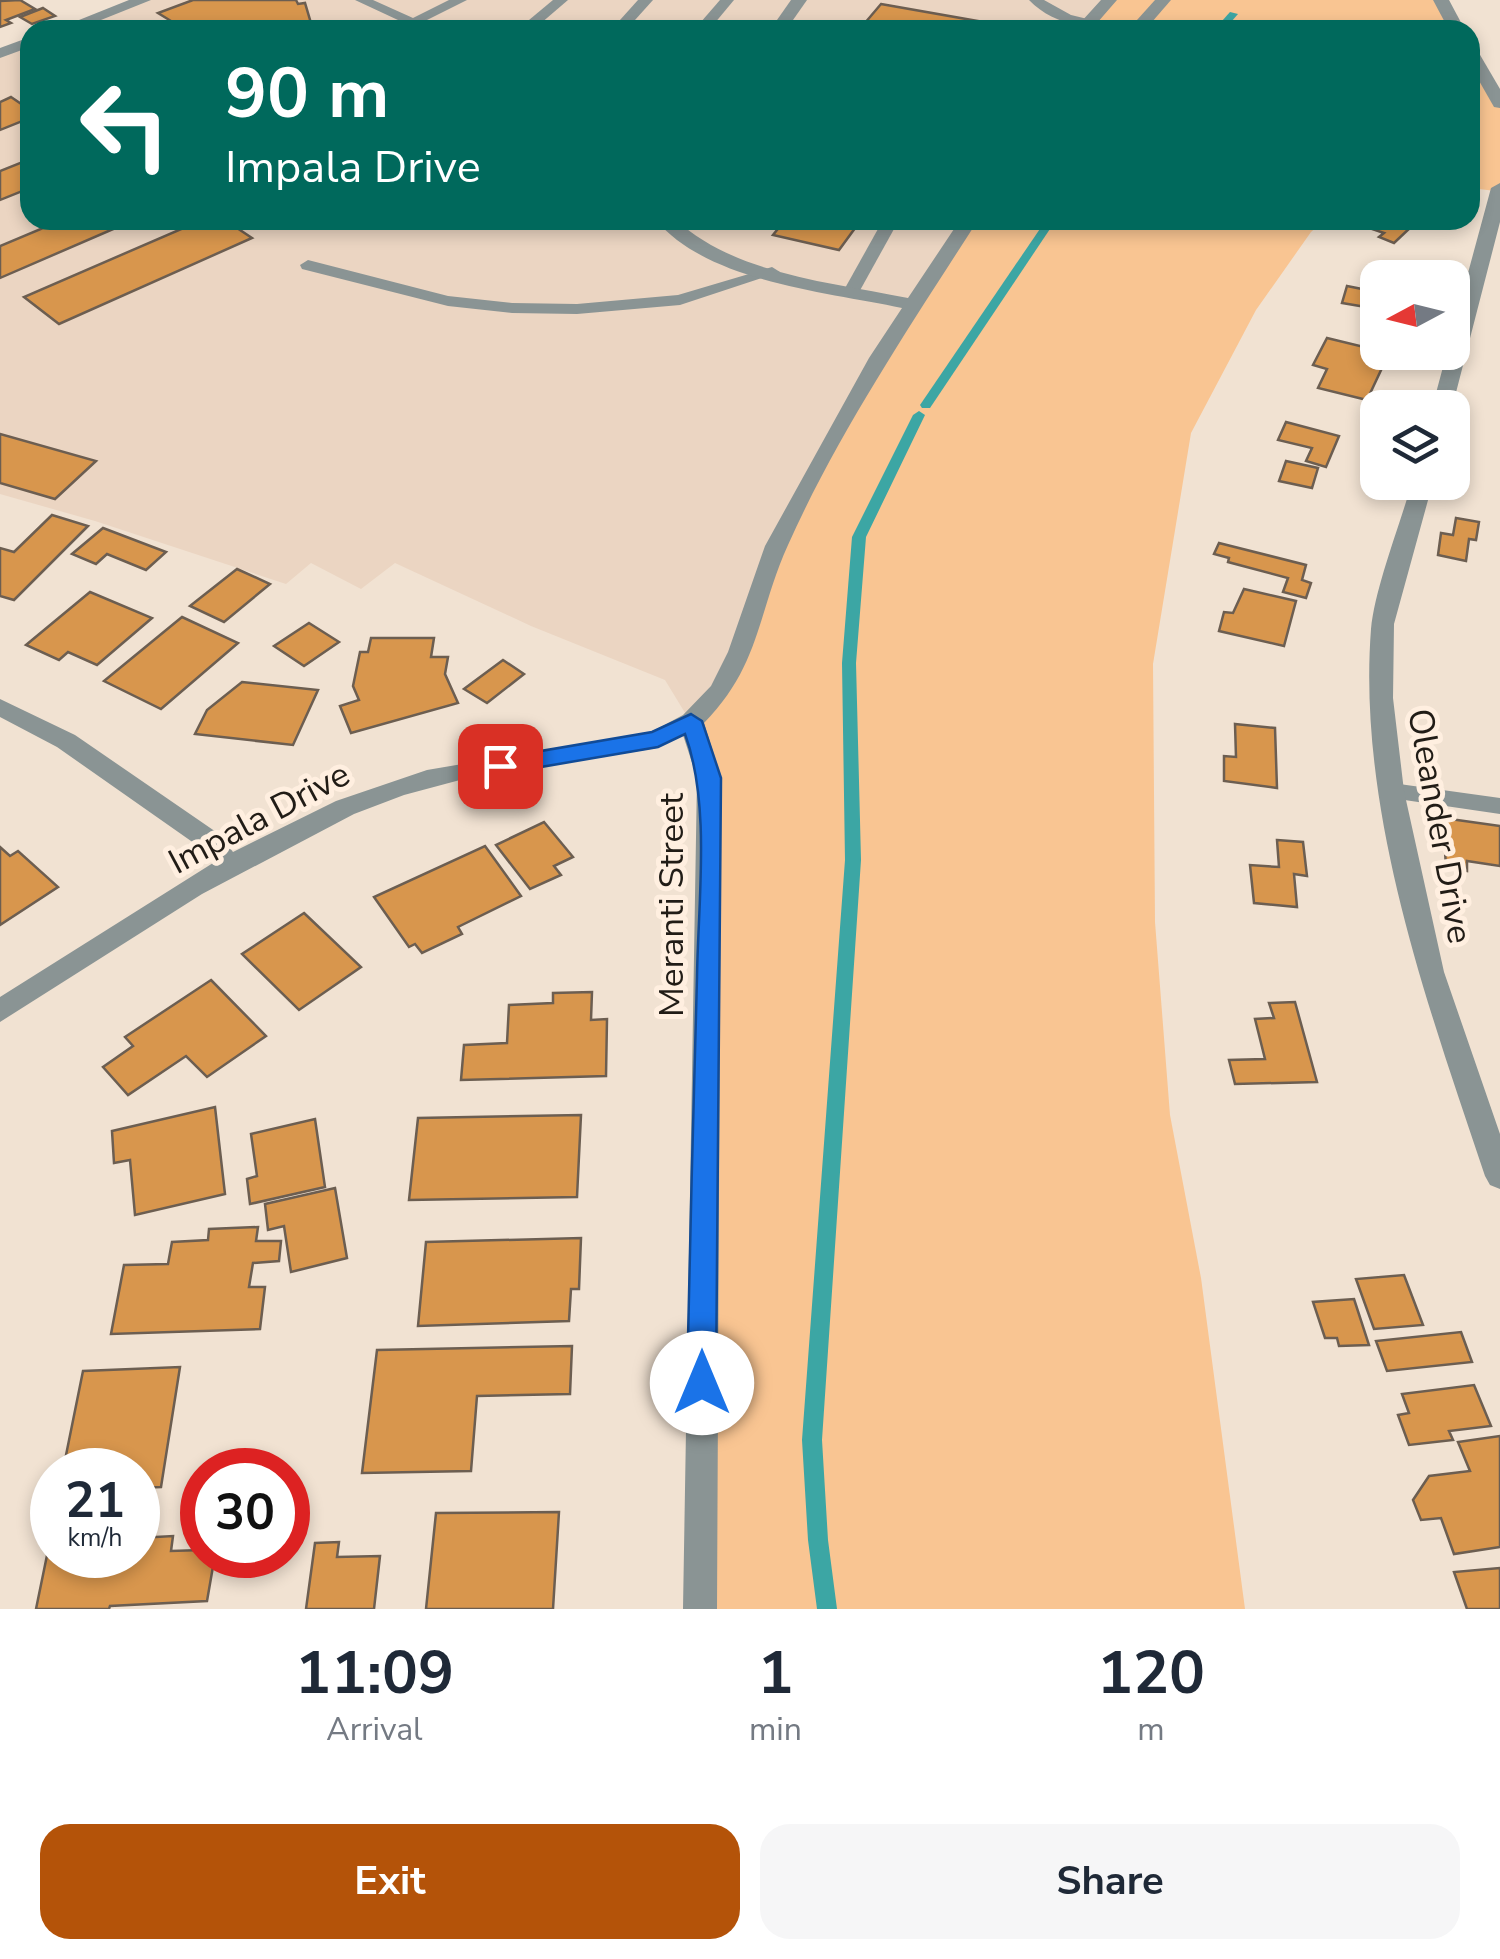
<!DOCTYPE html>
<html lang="en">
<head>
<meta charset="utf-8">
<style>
  :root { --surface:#fff; --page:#f6f6f7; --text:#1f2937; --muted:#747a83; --accent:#b45309 }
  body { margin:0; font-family:"Nunito Sans",sans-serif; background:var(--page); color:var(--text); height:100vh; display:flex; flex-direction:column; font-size:38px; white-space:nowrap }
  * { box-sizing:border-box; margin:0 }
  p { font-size:32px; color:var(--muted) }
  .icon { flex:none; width:55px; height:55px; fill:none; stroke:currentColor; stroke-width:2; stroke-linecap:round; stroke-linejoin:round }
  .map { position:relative; height:1609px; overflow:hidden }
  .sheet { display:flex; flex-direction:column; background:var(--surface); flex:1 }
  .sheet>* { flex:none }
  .banner { position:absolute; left:20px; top:20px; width:1460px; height:210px; border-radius:30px; box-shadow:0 5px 15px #0003; background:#00695c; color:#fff; overflow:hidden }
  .needle { width:65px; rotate:263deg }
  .buttons { position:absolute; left:1360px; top:260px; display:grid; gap:20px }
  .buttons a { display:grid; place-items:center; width:110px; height:110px; border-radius:20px; background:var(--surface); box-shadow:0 5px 15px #0003; font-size:50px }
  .speed { position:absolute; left:30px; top:1448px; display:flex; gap:20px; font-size:50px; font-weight:700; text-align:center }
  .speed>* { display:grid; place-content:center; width:130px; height:130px; border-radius:50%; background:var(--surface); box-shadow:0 5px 15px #0003; line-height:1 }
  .speed small { font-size:25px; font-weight:400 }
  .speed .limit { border:15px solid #d22; background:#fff; color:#111 }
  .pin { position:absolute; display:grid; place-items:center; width:85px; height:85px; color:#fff; margin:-42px; border-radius:20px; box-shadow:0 5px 15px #0006 }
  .me { position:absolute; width:110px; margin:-55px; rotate:0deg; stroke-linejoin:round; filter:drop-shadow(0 0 8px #0008) }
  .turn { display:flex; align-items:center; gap:35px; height:210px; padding:0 40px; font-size:45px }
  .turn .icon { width:130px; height:130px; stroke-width:2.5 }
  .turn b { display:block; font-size:70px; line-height:85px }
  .eta { display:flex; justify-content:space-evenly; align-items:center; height:170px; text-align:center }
  .eta b { font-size:60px; font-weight:700; line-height:70px }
  .button { display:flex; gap:20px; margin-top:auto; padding:20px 40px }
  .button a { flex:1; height:115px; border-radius:30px; background:var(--accent); color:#fff; font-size:40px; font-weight:700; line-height:115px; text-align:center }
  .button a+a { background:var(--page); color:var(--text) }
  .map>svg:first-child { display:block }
  .built { fill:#ebd5c2 }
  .green { fill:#f9c592 }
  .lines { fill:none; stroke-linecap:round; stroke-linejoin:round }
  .stream { fill:#3ca6a4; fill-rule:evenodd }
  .building { fill:#d8964d; stroke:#6c5e51; stroke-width:2.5 }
  .lane { fill:#8a9494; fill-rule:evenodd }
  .street { fill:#8a9494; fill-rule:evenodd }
  .route { fill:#1a73e8; stroke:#114b97; stroke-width:2.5 }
  .labels { text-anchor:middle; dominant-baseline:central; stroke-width:10; stroke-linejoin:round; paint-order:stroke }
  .street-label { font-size:35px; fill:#211c16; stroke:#ffefe0 }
</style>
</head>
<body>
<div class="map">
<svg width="1500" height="1609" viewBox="0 0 1500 1609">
  <rect width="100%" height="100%" fill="#f1e2d2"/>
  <g class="built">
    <path d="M144,0H1108L1089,30H63Z"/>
    <path d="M30,42V220H968L738,651L690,721L665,680L531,626L395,563L361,589L311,563L286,584L95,521L0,494V53Z"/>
  </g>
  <g class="green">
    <path d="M1108,0H1440L1456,30H1089Z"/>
    <path d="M1470,53L1500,105V184L1496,191L1470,188Z"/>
    <path d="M968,220H1324L1311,232L1256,310L1191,433L1153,664L1155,922L1170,1115L1201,1278L1245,1609H698L709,778L690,721L720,690L774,546Z"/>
  </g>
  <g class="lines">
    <g class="stream">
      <path d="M1230,12L1238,14L1224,30H1214Z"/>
      <path d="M1046,220H1056L930,408H922L920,405Z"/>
      <path d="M919,411L925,415L866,537L856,663L861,860L822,1440L828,1540L837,1609H817L808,1540L802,1440L845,860L842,663L852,537L913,415Z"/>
    </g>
  </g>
  <g class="building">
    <path d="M20,0L35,9L6,20L11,23L0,27V1Z"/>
    <path d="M193,0H296L298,4L305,3L313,30H151L171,21L158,13Z"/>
    <path d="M881,4L983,22L978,30H859Z"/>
    <path d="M43,8L55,16L32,24L20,17Z"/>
    <path d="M11,97L30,110V118L0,130V102Z"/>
    <path d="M30,159V188L0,200V171Z"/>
    <path d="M62,220H134L0,278V246Z"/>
    <path d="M202,220H225L252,238L59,324L24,297Z"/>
    <path d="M785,220H861L839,250L773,235Z"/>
    <path d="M1394,221L1411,227L1394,243L1379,237L1384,233L1372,229L1379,222L1390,226Z"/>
    <path d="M1347,286L1377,292L1372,308L1342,303Z"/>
    <path d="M1327,338L1389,353L1367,400L1318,388L1327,369L1313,365Z"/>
    <path d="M1286,422L1339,436L1326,467L1306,461L1312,448L1278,440Z"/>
    <path d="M0,434L96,461L55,499L0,483Z"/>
    <path d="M1286,461L1318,468L1312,488L1279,481Z"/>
    <path d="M52,515L88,526L14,600L0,596V548L14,552Z"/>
    <path d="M1456,518L1479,522L1476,540L1469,539L1466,561L1438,555L1441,533L1453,535Z"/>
    <path d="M103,528L166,552L146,570L107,554L96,564L72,554Z"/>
    <path d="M1219,543L1306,565L1302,580L1311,583L1306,598L1283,592L1288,578L1228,562L1229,558L1214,554Z"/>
    <path d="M237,569L270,584L224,622L190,606Z"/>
    <path d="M1244,589L1296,601L1284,646L1219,631L1224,612L1233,613Z"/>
    <path d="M90,592L152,618L97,665L68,652L59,660L26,645Z"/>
    <path d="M182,617L238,643L161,709L104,681Z"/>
    <path d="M309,623L339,642L304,666L274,646Z"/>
    <path d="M371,638H434L431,657H448L445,674L458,703L351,733L340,706L359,700L353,686L360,652H368Z"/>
    <path d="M503,660L524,674L487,703L464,689Z"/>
    <path d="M242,682L318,690L293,745L195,734L207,710Z"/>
    <path d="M1235,724L1275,728L1277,788L1224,781V756L1236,757Z"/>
    <path d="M1443,818L1500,826V866L1467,861V871L1446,867Z"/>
    <path d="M544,822L573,857L554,866L561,875L530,889L496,845Z"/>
    <path d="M1277,840L1303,842L1307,876L1294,874L1297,907L1254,903L1250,865L1279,867Z"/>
    <path d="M485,846L521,896L458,927L462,934L422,953L415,944L409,947L374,897Z"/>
    <path d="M0,847L10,856L18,851L58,887L0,925Z"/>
    <path d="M304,913L361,967L299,1010L242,954Z"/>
    <path d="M211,980L266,1036L207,1077L186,1056L128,1095L103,1067L133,1046L125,1037Z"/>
    <path d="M592,992L591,1020L607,1019L606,1076L461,1080L464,1045L507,1043L509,1005L553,1003V993Z"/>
    <path d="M1295,1002L1317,1082L1235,1084L1229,1060L1265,1059L1255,1019L1274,1018L1269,1003Z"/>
    <path d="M215,1107L225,1194L135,1215L130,1160L114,1163L112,1131Z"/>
    <path d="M581,1115L577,1197L409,1200L418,1118Z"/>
    <path d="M315,1119L325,1187L250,1204L247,1179L257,1176L251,1134Z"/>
    <path d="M335,1188L347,1258L291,1272L284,1226L268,1230L265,1204Z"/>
    <path d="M258,1227L256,1241H281L279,1261L253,1263L249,1287H265L260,1329L111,1334L124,1265L168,1264L172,1242L208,1240L209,1229Z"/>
    <path d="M581,1238L579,1289H571L569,1321L418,1326L426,1242Z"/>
    <path d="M1404,1275L1423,1325L1374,1329L1356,1279Z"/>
    <path d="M1354,1299L1369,1345L1339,1346L1337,1338H1325L1313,1302Z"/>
    <path d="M1461,1332L1472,1362L1387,1371L1376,1341Z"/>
    <path d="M572,1346L570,1394L477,1396L471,1471L362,1473L377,1350Z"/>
    <path d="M180,1367L161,1487L138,1488V1470H63L83,1371Z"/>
    <path d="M1474,1385L1491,1426L1449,1431L1453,1440L1409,1445L1398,1415L1409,1413L1402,1394Z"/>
    <path d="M1500,1436V1547L1454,1554L1441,1518L1421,1520L1413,1500L1429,1476L1470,1471L1458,1442Z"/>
    <path d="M559,1512L553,1609H426L436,1513Z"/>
    <path d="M52,1531V1555H138V1538L173,1536L171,1551L202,1550V1555H215L207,1601L110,1606L109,1609H36Z"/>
    <path d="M339,1542L337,1557L380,1556L374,1609H306L315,1543Z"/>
    <path d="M1500,1568V1609H1467L1454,1572Z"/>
  </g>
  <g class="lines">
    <g class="lane">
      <path d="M355,0H373L413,18L449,0H467L413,27Z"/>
      <path d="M553,0H568L533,30H517Z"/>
      <path d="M638,0H653L626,30H611Z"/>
      <path d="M720,0H734L709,30H694Z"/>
      <path d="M1029,0H1044L1071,15L1133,30C1096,30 1056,28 1029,0Z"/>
      <path d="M883,220H899L858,294H846L844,290Z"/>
      <path d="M308,260L448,296L512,303L577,304L678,295L772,267L780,272L680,305L577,314L512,313L448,306L302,269L300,265Z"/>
      <path d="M1392,783L1500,798V814L1384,797L1381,791L1384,785Z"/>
    </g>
    <g class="street">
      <path d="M129,0H151L76,30H54Z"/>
      <path d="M791,0H807L786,30H770Z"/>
      <path d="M1101,0H1117L1097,23V30H1081V22Z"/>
      <path d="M1155,0H1171L1145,30H1128Z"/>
      <path d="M1433,0H1449L1465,30H1449Z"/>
      <path d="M30,37V47L0,58V48Z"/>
      <path d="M1470,46L1476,48L1500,89V108L1494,107L1470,65Z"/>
      <path d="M1500,183V222L1452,408H1432L1447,352H1452V332L1491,188Z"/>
      <path d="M656,220H676C737,275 831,282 908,298L960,220H978C912,323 838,433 788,545C757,613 761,665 704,723L721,778L717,1609H683L697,778L683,735L657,748L460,780L404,795L354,814L202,894L0,1022V997L213,863L201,848L57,747L0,717V699L75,735L219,834L233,852L336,801L427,770L651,732L683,715L711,686L728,652L765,546L869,358L902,308C826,292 708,282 656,220Z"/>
      <path d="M1412,482H1433L1394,624L1393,698L1404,791L1444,972L1500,1134V1189L1490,1185L1485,1176C1428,1006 1357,811 1371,629C1375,587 1400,525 1412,482Z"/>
    </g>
  </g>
  <path class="route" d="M691,714L702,721L721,778L716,1383L712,1392L702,1396L691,1392L687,1383C690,1248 693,1112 697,977C698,902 711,805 685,734L658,747L500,774L489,766L500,758L652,732Z"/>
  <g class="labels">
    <g class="street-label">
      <text transform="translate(259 818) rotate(-28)">Impala Drive</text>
      <text transform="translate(1440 826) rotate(80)">Oleander Drive</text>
      <text transform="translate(671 905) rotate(-90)">Meranti Street</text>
    </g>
  </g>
</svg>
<div class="buttons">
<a><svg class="needle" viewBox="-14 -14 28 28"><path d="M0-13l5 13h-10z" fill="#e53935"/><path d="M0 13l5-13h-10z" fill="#747a83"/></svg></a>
<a><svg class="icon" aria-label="layers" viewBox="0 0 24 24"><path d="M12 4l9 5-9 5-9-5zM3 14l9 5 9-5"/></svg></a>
</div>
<div class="speed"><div>21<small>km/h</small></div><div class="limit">30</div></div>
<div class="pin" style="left:500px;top:766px;background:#d93025"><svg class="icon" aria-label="arrive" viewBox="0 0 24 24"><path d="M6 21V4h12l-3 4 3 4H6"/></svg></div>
<svg class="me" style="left:702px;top:1383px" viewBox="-20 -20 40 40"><circle r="19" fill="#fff"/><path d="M0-13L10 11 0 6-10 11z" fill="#1a73e8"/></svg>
<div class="banner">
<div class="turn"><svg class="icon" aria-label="left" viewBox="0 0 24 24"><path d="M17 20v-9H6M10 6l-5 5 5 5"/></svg><div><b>90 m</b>Impala Drive</div></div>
</div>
</div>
<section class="sheet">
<div class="eta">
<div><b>11:09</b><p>Arrival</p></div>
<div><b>1</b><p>min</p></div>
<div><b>120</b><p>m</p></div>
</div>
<div class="button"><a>Exit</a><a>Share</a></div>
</section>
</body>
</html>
